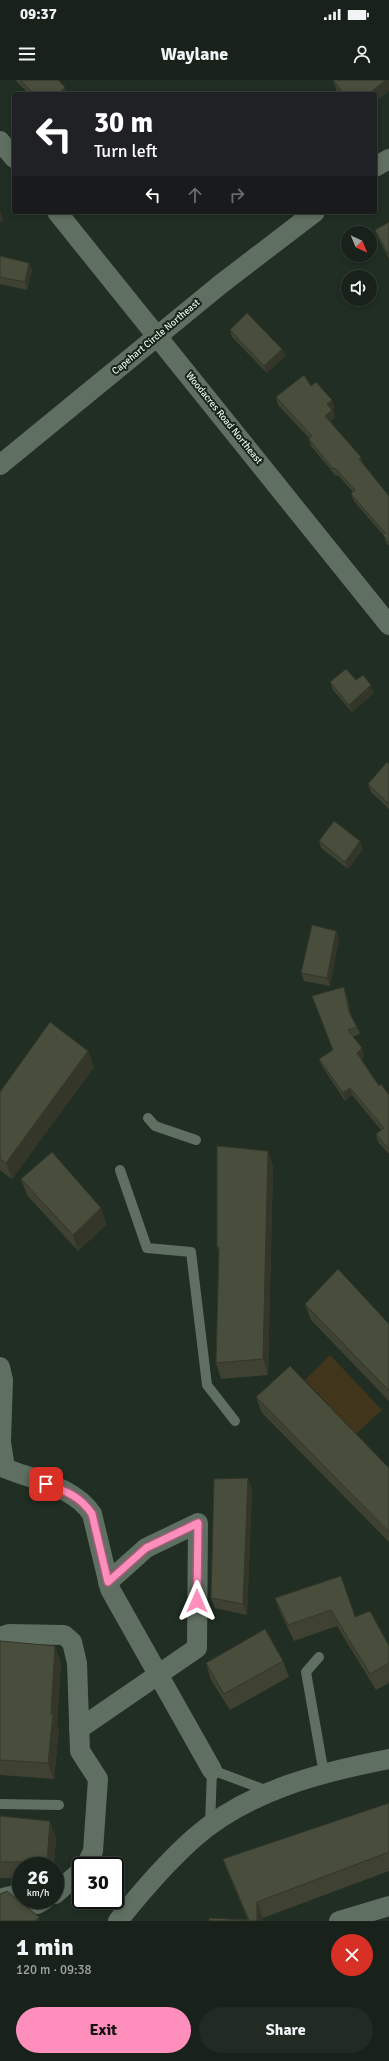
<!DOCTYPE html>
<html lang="en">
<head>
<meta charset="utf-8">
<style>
  :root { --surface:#18221a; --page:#212a23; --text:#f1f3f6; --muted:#9fa4a2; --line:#363f39; --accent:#fe8ebb }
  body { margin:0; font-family:Signika,sans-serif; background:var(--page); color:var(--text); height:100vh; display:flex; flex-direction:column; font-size:15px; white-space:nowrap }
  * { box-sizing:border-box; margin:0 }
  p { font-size:13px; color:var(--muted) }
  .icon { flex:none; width:22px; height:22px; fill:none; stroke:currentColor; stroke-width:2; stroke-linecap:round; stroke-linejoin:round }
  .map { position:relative; height:1841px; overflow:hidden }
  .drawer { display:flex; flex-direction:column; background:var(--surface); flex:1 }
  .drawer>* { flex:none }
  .banner { position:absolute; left:12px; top:12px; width:365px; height:122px; border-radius:4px; box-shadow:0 2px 6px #0003,0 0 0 1px var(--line); background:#202124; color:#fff; overflow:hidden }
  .needle { width:26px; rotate:136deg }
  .buttons { position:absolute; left:341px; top:146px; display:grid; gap:8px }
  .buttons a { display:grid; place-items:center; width:36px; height:36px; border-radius:50%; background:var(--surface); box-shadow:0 2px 6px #0003,0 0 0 1px var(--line); font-size:20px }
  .speed { position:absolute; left:12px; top:1777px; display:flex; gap:8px; font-size:20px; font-weight:700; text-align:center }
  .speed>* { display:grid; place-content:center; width:52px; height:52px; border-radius:50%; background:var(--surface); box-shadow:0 2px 6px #0003,0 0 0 1px var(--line); line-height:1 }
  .speed small { font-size:10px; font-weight:400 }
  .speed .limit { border:2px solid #111; border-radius:6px; background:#fff; color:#111 }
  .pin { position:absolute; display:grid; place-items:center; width:34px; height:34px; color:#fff; margin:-17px; border-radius:8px; box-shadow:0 2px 6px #0006 }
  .me { position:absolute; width:44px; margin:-22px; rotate:0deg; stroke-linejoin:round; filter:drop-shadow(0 0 3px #0008) }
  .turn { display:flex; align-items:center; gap:14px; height:84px; padding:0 16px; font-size:18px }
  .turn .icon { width:52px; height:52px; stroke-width:2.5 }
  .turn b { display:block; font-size:28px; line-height:34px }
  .lanes { display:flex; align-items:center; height:38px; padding:0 16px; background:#0003; justify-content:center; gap:20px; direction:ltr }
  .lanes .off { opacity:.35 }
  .round { display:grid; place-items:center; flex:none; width:42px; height:42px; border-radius:21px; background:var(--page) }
  .head { display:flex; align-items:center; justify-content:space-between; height:68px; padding:0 16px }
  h1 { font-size:24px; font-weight:700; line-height:30px }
  .primary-button { display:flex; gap:8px; margin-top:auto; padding:8px 16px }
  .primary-button a { flex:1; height:46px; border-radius:24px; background:var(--accent); color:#111; font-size:16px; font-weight:700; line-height:46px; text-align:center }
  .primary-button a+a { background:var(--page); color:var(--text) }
  .status { display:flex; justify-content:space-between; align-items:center; height:28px; padding:0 20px; background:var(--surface); direction:ltr }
  .status svg { height:11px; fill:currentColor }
  header { display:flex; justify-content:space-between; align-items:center; height:52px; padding:0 16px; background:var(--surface); font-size:18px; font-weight:700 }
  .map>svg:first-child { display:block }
  .green { fill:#41361c }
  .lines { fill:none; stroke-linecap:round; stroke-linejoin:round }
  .lane { stroke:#5f6f61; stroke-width:10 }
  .street { stroke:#5f6f61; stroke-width:20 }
  .wall { fill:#3f4233 }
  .shaded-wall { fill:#333629 }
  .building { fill:#494d3b; stroke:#333629 }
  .route-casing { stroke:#a55c7a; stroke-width:10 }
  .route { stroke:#fe8ebb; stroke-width:7 }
  .labels { text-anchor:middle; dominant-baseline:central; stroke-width:4; stroke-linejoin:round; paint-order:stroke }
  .street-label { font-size:10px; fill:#e7f0e9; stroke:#172419 }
</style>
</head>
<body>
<div class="status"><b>09:37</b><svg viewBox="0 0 49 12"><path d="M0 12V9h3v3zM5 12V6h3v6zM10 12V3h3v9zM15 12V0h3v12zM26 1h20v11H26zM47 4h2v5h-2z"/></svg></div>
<header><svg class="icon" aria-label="menu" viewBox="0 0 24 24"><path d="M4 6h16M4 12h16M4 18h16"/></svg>Waylane<svg class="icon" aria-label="person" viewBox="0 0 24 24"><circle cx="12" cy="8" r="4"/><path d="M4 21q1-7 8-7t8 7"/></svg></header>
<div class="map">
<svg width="389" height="1841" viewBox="0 0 389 1841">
  <rect width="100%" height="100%" fill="#202e23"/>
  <path class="green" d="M330,1275L382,1330L356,1354L305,1300Z"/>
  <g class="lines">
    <g class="lane">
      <path d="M148,1038L155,1046L196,1060"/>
      <path d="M120,1090L147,1168L191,1172L207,1305L235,1341"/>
      <path d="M319,1577L306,1592L324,1694"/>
      <path d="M0,1724L59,1725"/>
      <path d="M210,1746L212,1690L268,1711"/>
    </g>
    <g class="street">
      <path d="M0,61L14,78"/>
      <path d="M375,87L389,79"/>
      <path d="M57,132L389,545"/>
      <path d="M0,385L221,204L315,132"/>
      <path d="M0,1287L3,1300L1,1362L5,1388"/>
      <path d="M0,1386C31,1400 73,1405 92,1434L110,1509L212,1690"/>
      <path d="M0,1557L9,1554L64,1555L72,1562L77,1583L80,1671L98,1699L93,1771L86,1786"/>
      <path d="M79,1649L197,1568L198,1443L146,1468L108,1502"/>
      <path d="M55,1814L81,1791"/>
      <path d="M0,1819L14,1815L21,1818"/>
      <path d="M27,1820L37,1824L44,1820"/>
      <path d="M118,1841C141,1812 166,1783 194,1758C247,1711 321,1692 389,1679"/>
      <path d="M339,1841L389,1826"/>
    </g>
  </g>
  <g class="wall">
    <path d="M16,0H58L68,14H29L17,2Z"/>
    <path d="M333,0H389V11L375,22V14H339L337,11Z"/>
    <path d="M389,142V179L378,158L375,150Z"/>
    <path d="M0,176L32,190L27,210L0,204Z"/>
    <path d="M230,250L282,269L285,276L267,293L232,257Z"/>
    <path d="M311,306L335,328L332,329L335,337L330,342L389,416V466L386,462L384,456L354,421L351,414L353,412L338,395L336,396L311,366L309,359V358L278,325L276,317Z"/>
    <path d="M356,600L374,613L352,632L333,610L330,602Z"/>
    <path d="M389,684V729L371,712L368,704Z"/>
    <path d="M319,761H360L363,769L348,789L321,768Z"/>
    <path d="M336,851L339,858L330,906L304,901L301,893Z"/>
    <path d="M347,915L351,936L357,947L360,954L353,957L362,968L364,976L361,979L379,1006L389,1015V1074L378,1062L376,1054L381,1050L352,1015L345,1021L322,986L319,979L333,970Z"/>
    <path d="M88,971L94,987L12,1099L0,1090V1012Z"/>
    <path d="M268,1071L273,1087L268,1295L221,1299L216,1283L219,1174L217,1167Z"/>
    <path d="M21,1099L107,1144L78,1171L27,1115Z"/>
    <path d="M305,1224L389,1244V1321L311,1240Z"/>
    <path d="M256,1317L389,1388V1462L262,1333Z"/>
    <path d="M252,1409L247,1535L215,1528L211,1518Z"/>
    <path d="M347,1512L355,1537L389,1566V1603L376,1610L337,1546L294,1561L281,1534L275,1518Z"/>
    <path d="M0,1561L61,1582L57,1646L59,1650L54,1699L0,1695Z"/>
    <path d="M283,1581L289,1597L230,1630L211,1600L206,1583Z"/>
    <path d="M389,1723V1791L263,1838V1841H209L248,1840L229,1795L223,1779Z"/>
    <path d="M0,1736L56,1757L54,1786H21V1798H0Z"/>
  </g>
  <g class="shaded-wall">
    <path d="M386,0H389V11L375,22V14H368Z"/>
    <path d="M65,7L68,14H58Z"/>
    <path d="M0,131L3,140L0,143Z"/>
    <path d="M29,183L32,190L27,210L25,202Z"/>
    <path d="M282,269L285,276L267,293L264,286Z"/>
    <path d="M332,320L335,328L330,332L327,324Z"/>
    <path d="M332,330L335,337L328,344L325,336Z"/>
    <path d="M361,377L363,385L359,379Z"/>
    <path d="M371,605L374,613L352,632L349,625Z"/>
    <path d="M360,761L363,769L348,789L345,782Z"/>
    <path d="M336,851L339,858L330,906L327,898Z"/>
    <path d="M344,907L347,915L352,940L349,932Z"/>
    <path d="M362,968L364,976L360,980L357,973Z"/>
    <path d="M88,971L94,987L12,1099L6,1083Z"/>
    <path d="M350,1008L352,1015L345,1021L343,1013Z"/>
    <path d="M268,1071L273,1087L268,1295L263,1279Z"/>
    <path d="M101,1128L107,1144L78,1171L73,1155Z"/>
    <path d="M248,1398L252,1409L247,1535L243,1524Z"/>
    <path d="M55,1566L61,1582L57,1646L59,1650L54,1699L48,1683Z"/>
    <path d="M50,1741L56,1757L54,1786H48L47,1782Z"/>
    <path d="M257,1822L263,1838V1841H257Z"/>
    <path d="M39,1837L40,1841H35Z"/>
  </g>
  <g class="building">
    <path d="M20,0H58L65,7L58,14H34Z"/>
    <path d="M333,0H386L368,14H344Z"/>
    <path d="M389,142V173L388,174L375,150Z"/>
    <path d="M0,176L29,183L25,202L0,197Z"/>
    <path d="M247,233L282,269L264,286L230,250Z"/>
    <path d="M304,295L311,306L316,302L332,320L327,324L332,330L325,336L361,377L359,379L389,416V463L383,455L385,453L351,414L355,410L335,388L333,389L309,359L312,356L276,317Z"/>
    <path d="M346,589L356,600L363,595L371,605L349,625L330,602Z"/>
    <path d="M387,682L389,684V724L368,704Z"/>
    <path d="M334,741L360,761L345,782L319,761Z"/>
    <path d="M312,845L336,851L327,898L301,893Z"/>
    <path d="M344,907L349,932L357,947L348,950L362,968L357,973L379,1006L381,1004L389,1015V1069L376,1054L384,1048L350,1008L343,1013L319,979L333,970L312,916Z"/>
    <path d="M50,942L88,971L6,1083L0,1079V1012Z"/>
    <path d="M217,1066L268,1071L263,1279L216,1283L219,1167H217Z"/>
    <path d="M52,1072L101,1128L73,1155L21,1099Z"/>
    <path d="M338,1189L389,1244V1311L305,1224Z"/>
    <path d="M290,1286L389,1388V1452L256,1317Z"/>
    <path d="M248,1398L243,1524L211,1518L214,1399Z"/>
    <path d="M341,1496L355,1537L370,1531L389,1566V1583L370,1594L331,1530L288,1545L275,1518Z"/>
    <path d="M265,1549L283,1581L224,1614L206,1583Z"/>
    <path d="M0,1561L55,1566L51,1634H53L48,1683L0,1680Z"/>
    <path d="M389,1723V1772L257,1822V1841H209V1838L249,1840L223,1779Z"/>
    <path d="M0,1736L50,1741L47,1782H0Z"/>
    <path d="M7,1811L39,1837L35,1841H0V1814Z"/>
  </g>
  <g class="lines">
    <defs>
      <path id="route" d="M46,1404C65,1411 80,1416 92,1434L108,1502L146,1468L198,1443L197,1521"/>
    </defs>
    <use href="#route" class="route-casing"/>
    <use href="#route" class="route"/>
  </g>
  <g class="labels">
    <g class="street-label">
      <text transform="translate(156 257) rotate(-40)">Capehart Circle Northeast</text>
      <text transform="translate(224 338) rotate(51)">Woodacres Road Northeast</text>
    </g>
  </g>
</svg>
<div class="buttons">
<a><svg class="needle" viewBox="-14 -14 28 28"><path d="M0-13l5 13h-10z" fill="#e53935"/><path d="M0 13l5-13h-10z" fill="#9fa4a2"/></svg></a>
<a><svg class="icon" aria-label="sound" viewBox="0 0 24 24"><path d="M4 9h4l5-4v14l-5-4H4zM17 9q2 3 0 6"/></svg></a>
</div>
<div class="speed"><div>26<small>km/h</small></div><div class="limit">30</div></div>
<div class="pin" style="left:46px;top:1404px;background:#d93025"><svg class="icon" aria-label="arrive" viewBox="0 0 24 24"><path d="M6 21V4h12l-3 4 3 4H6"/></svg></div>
<svg class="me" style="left:197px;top:1521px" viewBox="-20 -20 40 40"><path d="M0-17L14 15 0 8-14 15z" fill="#fe8ebb" stroke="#fff" stroke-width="4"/></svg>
<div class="banner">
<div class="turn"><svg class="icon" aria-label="left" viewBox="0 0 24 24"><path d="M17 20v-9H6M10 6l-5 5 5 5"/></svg><div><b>30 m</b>Turn left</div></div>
<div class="lanes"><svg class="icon" aria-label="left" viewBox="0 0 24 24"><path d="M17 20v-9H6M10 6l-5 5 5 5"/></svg><svg class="icon off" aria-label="ahead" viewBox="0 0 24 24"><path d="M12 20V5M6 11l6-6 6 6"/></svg><svg class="icon off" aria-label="right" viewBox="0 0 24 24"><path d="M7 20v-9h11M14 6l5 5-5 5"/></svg></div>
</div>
</div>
<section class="drawer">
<div class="head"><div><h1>1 min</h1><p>120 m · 09:38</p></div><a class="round" style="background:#d93025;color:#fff"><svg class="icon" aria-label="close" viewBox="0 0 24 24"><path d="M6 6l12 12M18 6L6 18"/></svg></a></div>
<div class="primary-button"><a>Exit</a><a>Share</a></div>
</section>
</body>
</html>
